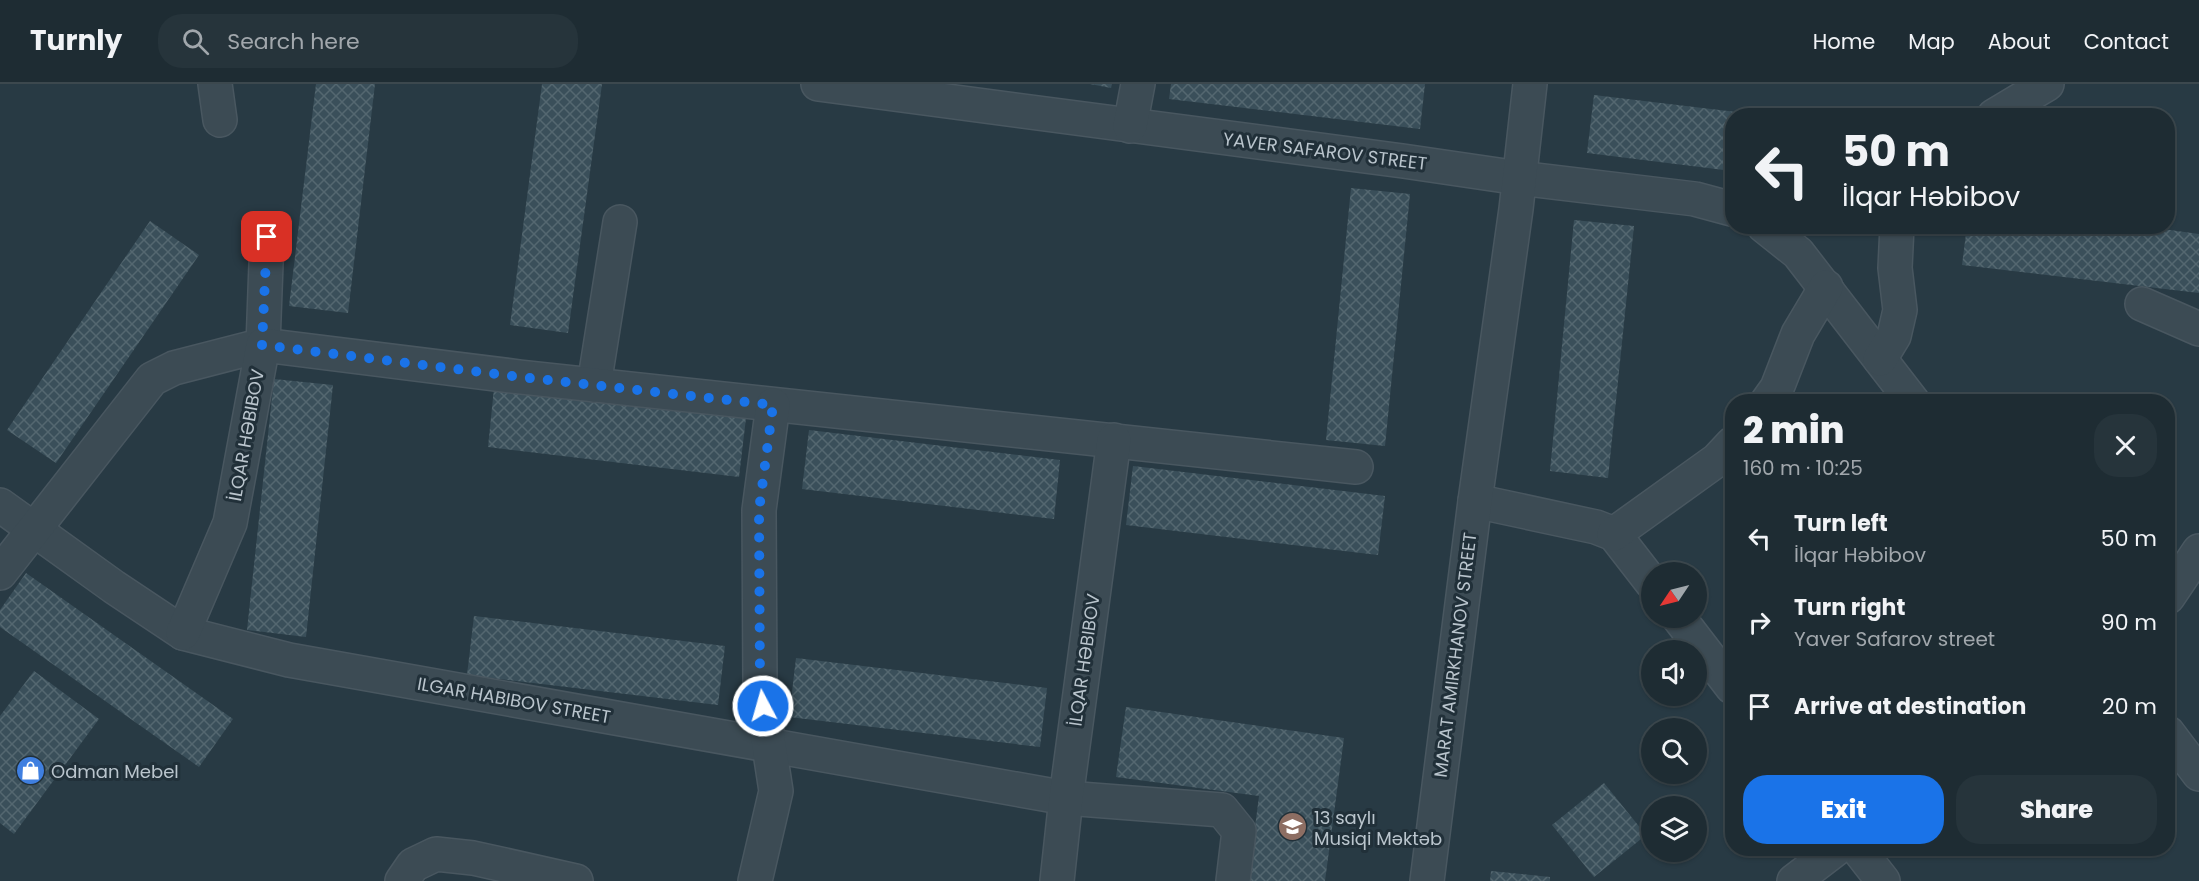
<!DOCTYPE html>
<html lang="en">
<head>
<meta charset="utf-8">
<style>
  :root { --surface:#1e2c33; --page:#26343b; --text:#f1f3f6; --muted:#a1a7ac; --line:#3c484e; --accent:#1a73e8 }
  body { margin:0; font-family:Poppins,sans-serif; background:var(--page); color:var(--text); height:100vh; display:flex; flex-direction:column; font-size:22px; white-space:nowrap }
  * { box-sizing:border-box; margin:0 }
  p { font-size:20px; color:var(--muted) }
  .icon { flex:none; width:33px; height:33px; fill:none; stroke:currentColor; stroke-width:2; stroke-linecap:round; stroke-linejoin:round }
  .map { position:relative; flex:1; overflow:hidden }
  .side { position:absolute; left:1725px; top:310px; width:450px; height:462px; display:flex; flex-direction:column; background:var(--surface); border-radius:24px; box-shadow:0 2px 4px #0004,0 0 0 2px var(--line) }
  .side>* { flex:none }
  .banner { position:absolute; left:1725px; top:24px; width:450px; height:126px; border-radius:24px; box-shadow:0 2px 4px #0004,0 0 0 2px var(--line); background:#1e2c33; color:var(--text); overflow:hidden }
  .needle { width:39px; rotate:235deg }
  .tools { position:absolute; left:1641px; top:478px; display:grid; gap:12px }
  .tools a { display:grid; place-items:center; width:66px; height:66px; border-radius:50%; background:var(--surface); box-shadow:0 2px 4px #0004,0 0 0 2px var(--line); font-size:30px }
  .pin { position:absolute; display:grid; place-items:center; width:51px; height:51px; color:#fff; margin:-26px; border-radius:12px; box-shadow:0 3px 9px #0006 }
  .me { position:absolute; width:66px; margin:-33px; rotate:354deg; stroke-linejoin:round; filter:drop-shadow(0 0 4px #0008) }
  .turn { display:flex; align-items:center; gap:21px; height:126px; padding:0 18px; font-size:27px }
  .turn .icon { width:78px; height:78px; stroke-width:2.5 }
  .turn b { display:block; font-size:42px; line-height:51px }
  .round { display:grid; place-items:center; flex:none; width:63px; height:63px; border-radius:24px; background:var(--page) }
  .summary { display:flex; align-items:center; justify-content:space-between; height:102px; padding:0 18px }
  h1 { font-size:36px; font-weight:800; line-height:45px }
  .button { display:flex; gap:12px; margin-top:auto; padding:12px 18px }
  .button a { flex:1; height:69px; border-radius:24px; background:var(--accent); color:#fff; font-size:24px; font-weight:800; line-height:69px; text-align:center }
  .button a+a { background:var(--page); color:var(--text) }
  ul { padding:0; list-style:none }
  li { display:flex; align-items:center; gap:18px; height:84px; padding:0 18px }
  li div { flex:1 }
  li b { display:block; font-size:22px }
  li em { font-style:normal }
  header { display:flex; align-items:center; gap:36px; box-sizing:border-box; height:84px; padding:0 30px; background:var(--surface); border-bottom:2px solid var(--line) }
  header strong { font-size:28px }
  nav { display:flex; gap:33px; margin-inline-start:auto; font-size:21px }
  .search { width:420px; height:54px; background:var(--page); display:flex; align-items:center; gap:15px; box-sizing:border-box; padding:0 21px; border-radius:24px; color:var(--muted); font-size:22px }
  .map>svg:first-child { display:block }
  .building { fill:url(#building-cross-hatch) }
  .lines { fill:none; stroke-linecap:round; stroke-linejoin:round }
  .minor-casing { stroke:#495760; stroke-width:36 }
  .minor { stroke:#3c4b54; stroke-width:33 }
  .route { stroke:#1a73e8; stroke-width:10; stroke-dasharray:0 18 }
  .labels { text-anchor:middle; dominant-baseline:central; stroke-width:6; stroke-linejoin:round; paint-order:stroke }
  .street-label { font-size:18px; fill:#bac5cd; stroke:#213039 }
  .poi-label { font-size:18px; fill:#bac5cd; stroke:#213039; text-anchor:start }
</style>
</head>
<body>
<header>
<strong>Turnly</strong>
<div class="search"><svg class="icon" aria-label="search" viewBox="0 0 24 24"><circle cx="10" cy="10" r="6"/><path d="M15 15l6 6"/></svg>Search here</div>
<nav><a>Home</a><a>Map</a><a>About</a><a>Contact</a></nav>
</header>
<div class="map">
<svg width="2199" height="797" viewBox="0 0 2199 797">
  <defs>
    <pattern id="building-cross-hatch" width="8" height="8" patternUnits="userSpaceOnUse" patternTransform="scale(1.5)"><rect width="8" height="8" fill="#3a4f5a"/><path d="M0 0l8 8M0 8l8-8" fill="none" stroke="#546770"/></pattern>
  </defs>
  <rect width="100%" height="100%" fill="#283a44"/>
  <g class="building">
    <path d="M316,0H375L348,229L289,222Z"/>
    <path d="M542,0H602L568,249L510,241Z"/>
    <path d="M1090,0H1112L1111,4Z"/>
    <path d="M1171,0H1425L1420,45L1169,15Z"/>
    <path d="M1594,11L1753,30V32H1732V87L1587,69Z"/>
    <path d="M1351,104L1410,110L1385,362L1326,356Z"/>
    <path d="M1574,136L1634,142L1608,394L1550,387Z"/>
    <path d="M150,137L199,171L56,379L7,346Z"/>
    <path d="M1967,142H2141L2199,150V209L1962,181Z"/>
    <path d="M274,295L333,301L306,553L247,546Z"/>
    <path d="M494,304L746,334L739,393L488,363Z"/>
    <path d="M809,346L1060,376L1054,435L802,405Z"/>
    <path d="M1133,382L1385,412L1378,471L1126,441Z"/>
    <path d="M26,489L233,635L199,683L0,543V526Z"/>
    <path d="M474,532L725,562L718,621L467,591Z"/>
    <path d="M796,574L1047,604L1040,663L789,633Z"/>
    <path d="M34,587L99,635L14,750L0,739V632Z"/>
    <path d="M1126,623L1344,654L1325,797H1248L1259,712L1116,693Z"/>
    <path d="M1604,699L1646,751L1594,793L1552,741Z"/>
    <path d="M1491,787L1550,793V797H1490Z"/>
  </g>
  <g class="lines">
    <defs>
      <g id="minor">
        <path d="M215,0L220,36"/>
        <path d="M818,0L1403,77L1519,94L1695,115L1732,125"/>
        <path d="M1994,32L2047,0"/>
        <path d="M1130,42L1138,0"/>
        <path d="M1764,142L1798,169L1913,318"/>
        <path d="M2142,220L2199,245"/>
        <path d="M1880,275L1894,252L1900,226L1895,184L1897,142"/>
        <path d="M594,301L620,138"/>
        <path d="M1767,318L1777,304L1798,250L1826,203"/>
        <path d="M1475,417L1596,443L1614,450L1652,499"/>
        <path d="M0,421L114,503L183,549L289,576L1066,714L1222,726L1239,747L1233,797"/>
        <path d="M1614,450L1717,376L1732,360"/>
        <path d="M0,489L152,295L174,284L263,261L267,153"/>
        <path d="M2168,513L2199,467"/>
        <path d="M1679,534L1732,603"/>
        <path d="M183,549L230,439L263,261L520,293L1356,383"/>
        <path d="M2168,649L2199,690"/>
        <path d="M1858,765L1883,797"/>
        <path d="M402,797L413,781L436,770L473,774L576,797"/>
        <path d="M755,797L776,707L760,603L759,426L773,321"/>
        <path d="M1057,797L1066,714L1114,356"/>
        <path d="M1427,797L1475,417L1516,125L1530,0"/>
        <path d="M1794,797L1836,765"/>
      </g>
    </defs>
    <use href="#minor" class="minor-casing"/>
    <use href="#minor" class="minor"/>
  </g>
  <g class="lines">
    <path class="route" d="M267,153L262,261L520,293L773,321L759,426L760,603L763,622"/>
  </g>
  <defs>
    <symbol id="shop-disc" viewBox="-11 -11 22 22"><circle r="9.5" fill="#3f7fe0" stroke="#213039"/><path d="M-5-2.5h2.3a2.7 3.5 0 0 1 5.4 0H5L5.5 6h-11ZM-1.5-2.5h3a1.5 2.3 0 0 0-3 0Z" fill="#fff"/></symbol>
    <symbol id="school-disc" viewBox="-11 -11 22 22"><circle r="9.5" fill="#8d6e63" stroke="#213039"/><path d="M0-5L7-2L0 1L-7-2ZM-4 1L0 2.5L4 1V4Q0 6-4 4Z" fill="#fff"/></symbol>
  </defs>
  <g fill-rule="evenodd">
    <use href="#shop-disc" x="14" y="670" width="33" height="33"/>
    <use href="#school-disc" x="1276" y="726" width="33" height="33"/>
  </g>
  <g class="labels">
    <g class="street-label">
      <text transform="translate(1325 67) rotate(7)">YAVER SAFAROV STREET</text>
      <text transform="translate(246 351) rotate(-80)">İLQAR HƏBIBOV</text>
      <text transform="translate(1455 571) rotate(-83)">MARAT AMIRKHANOV STREET</text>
      <text transform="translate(1084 576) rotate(-82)">İLQAR HƏBIBOV</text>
      <text transform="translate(514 616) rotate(10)">ILGAR HABIBOV STREET</text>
    </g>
    <g class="poi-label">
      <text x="51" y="687">Odman Mebel</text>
      <text x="1314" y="733">13 saylı<tspan x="1314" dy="21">Musiqi Məktəb</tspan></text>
    </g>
  </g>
</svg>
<div class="tools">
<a><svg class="needle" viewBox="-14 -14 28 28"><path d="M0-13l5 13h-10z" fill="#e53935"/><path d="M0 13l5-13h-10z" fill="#a1a7ac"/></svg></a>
<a><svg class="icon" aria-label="sound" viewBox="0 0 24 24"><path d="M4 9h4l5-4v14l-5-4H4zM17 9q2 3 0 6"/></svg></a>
<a><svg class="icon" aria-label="search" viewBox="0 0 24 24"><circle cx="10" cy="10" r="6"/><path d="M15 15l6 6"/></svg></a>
<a><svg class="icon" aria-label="layers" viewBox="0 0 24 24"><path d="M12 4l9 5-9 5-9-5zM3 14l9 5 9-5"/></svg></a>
</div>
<div class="pin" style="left:267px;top:153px;background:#d93025"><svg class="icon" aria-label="arrive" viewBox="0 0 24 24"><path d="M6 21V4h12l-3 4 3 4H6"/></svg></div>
<svg class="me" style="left:763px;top:622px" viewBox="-20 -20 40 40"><circle r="17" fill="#1a73e8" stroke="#fff" stroke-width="3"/><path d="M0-11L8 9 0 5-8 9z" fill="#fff"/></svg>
<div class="banner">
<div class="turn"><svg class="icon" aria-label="left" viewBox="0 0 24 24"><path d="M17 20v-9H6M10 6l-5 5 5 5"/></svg><div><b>50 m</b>İlqar Həbibov</div></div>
</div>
<section class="side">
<div class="summary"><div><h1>2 min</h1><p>160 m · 10:25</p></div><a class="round"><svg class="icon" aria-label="close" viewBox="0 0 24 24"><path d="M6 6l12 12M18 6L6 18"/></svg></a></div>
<ul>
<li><svg class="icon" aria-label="left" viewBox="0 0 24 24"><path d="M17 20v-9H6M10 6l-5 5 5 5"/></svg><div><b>Turn left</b><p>İlqar Həbibov</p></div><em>50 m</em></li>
<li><svg class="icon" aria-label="right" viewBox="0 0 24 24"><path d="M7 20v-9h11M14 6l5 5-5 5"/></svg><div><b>Turn right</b><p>Yaver Safarov street</p></div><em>90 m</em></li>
<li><svg class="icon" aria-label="arrive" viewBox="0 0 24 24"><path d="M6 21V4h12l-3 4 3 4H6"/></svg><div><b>Arrive at destination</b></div><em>20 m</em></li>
</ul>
<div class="button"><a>Exit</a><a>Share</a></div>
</section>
</div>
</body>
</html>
